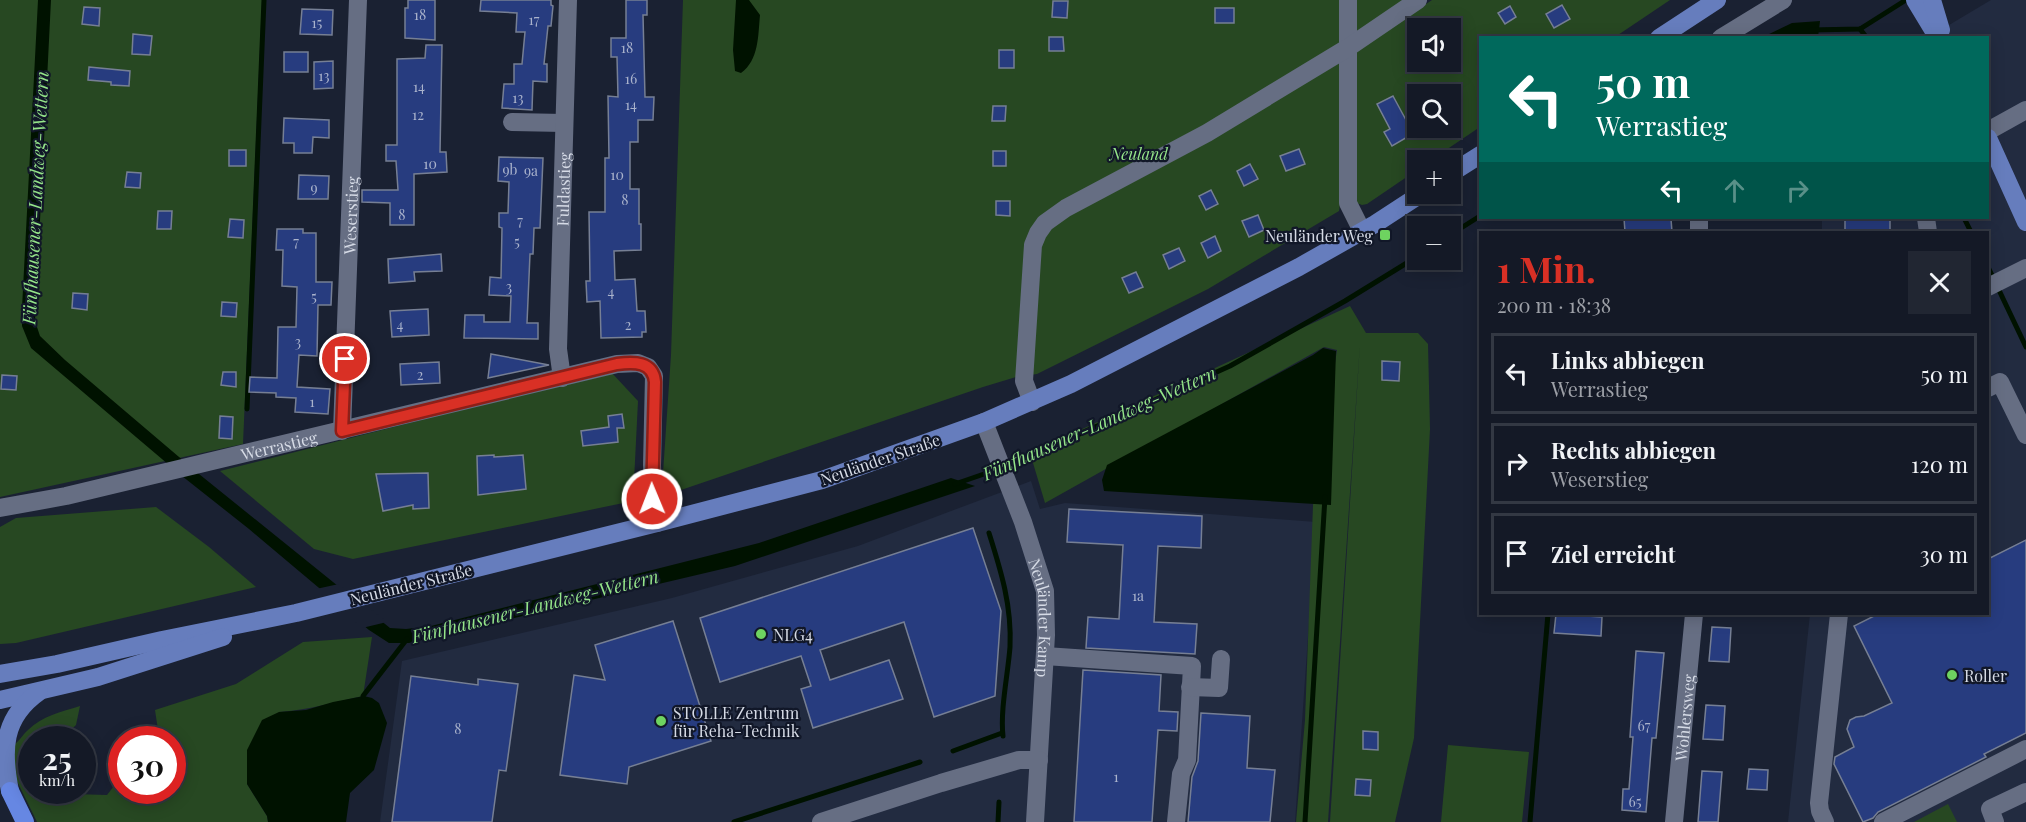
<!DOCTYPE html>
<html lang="de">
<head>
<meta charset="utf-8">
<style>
  :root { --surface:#141926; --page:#212632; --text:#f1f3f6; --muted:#9da0a7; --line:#333843; --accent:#d93025 }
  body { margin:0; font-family:"Playfair Display",serif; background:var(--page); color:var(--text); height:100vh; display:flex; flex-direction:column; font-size:22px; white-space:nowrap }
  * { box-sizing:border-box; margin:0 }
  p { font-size:20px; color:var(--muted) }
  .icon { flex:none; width:33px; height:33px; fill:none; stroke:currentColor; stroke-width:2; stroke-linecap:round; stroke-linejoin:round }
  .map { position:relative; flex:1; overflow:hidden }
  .sheet { position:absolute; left:1479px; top:231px; width:510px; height:384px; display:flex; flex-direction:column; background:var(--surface); border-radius:0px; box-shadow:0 3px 15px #0003,0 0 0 2px var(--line) }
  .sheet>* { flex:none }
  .banner { position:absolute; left:1479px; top:36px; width:510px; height:183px; border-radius:0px; box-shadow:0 3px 15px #0003,0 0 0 2px var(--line); background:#00695c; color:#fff; overflow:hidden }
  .buttons { position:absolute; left:1407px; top:18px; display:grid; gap:12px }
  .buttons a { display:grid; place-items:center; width:54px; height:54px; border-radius:0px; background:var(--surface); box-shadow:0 3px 15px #0003,0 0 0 2px var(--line); font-size:30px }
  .speed { position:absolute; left:18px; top:726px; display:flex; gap:12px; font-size:30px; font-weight:700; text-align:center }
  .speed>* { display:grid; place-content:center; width:78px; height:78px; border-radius:50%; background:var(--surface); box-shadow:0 3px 15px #0003,0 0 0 2px var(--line); line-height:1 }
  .speed small { font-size:15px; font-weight:400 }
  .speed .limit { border:9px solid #d22; background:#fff; color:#111 }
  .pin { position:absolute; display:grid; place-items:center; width:51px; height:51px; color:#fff; margin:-26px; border:3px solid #fff; border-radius:50%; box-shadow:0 2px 6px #0007 }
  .me { position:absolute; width:66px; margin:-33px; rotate:359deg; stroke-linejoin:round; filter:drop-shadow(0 0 4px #0008) }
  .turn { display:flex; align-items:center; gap:21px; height:126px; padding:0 18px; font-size:27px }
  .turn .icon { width:78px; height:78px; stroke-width:2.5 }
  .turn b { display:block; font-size:42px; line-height:51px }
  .lanes { display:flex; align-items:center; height:57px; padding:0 18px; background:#0003; justify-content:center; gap:30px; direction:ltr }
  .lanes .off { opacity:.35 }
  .round { display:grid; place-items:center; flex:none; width:63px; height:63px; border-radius:0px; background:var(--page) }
  .summary { display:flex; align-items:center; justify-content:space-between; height:102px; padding:0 18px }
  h1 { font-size:36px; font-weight:700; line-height:45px; color:var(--accent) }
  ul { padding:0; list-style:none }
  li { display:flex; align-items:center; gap:18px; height:81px; margin:0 12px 9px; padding:0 6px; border:3px solid var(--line); border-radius:0px }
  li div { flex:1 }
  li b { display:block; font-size:22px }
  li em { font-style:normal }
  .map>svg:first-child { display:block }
  .built { fill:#222b40 }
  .green { fill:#274822; fill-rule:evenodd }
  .water { fill:#001200 }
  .pier { fill:#1a2132 }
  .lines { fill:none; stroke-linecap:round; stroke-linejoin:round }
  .stream { stroke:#001200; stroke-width:5 }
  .building { fill:#273c7f; stroke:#767f94; stroke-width:1.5 }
  .minor { stroke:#666e83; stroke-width:18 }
  .major { stroke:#667dbd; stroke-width:18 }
  .highway { stroke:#6687e3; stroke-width:18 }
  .route-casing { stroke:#8d1f18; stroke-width:15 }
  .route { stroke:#d93025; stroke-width:10 }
  .poi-dot { fill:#6ed360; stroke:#111728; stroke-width:2 }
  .labels { text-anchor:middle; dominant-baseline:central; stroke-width:4.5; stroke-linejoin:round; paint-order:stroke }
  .number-label { font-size:14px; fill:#aab3cc }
  .park-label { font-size:16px; font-style:italic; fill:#96e68a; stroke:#111728 }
  .street-label { font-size:16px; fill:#d6dbe6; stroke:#111728 }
  .poi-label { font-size:16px; fill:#d6dbe6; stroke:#111728; text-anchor:start }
  .water-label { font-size:18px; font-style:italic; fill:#94e489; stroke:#111728 }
</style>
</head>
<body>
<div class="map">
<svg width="2026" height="822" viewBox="0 0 2026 822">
  <rect width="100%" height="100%" fill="#1a2132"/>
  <g class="built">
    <path d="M1991,0H2026V822H1788L1810,614H1988V232H1822V218H1988V38L1929,37Z"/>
    <path d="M1031,481L1040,509L1065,503L1316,522L1295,822H380L402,661L672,598L858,546Z"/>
  </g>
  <g class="green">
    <path d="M0,0H262L243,444L0,497Z"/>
    <path d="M683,0H1418L1361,48L1432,0H1670L1615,37L1480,38V127L1431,160H1418L1417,170L1367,204L1362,205L1341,197L1339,211L1208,289L1037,374L1016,377L983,387L681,490L663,473L671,355ZM1418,28H1450V62H1418ZM1418,94H1450V128H1418Z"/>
    <path d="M1350,306L1366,333H1418L1428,344L1430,429L1414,738L1395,822H1330L1360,343L1328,822H1296L1305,720L1313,505L1337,350L1324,347L1045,503L1030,453Z"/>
    <path d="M611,372L638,401L633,501L353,559L314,549L220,471Z"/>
    <path d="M156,507L209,547L256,587L16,643L0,644V527L16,518Z"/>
    <path d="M372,637L363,696C335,702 308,710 279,712L247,784L267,816L268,822H37L16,779L11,746C20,742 21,736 28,730C42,716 61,712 80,706L76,725L64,736L62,739L32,740V790L71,791L73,794L107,795L121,777L122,790H172V740L151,739L158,730L155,710L236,684L303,642Z"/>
    <path d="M1448,745L1529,752L1522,822H1441Z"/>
    <path d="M1948,804L1957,822H1914Z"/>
  </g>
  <g class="water">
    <path d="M38,0H51L35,321L40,336L65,360L199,474L390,628L406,629L431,626L759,543L951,478L975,486L735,566L409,643H389L369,630L249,529L182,476L31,348L22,326V308Z"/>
    <path d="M736,0H749L760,15C758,36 759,60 741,73L735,71L733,50Z"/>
    <path d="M1820,21L1818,37H1763L1792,23Z"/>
    <path d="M1323,348L1336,351L1331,505L1104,491L1102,480L1107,465L1313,355Z"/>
    <path d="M364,696L372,698L379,703L387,723L374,770L350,793L346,822H268L267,816L247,784V750L262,720L279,712L306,710L333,702Z"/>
  </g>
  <path class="pier" d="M339,584L387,622L362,628L316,589Z"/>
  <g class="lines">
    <g class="stream">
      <path d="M1860,29L1867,38"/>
      <path d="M1811,30L1860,29L1906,0"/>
      <path d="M1964,218L1971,232"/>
      <path d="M1450,235L1480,216"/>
      <path d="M1988,267L2026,347"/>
      <path d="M247,409L264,0"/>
      <path d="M955,484L1013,464L1230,366L1345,301L1418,256"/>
      <path d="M989,533C1001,571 1012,606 1010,647C1008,674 1000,710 1003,736"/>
      <path d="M363,696L407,639"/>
      <path d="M953,751L1002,733"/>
      <path d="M734,822L920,762"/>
      <path d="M998,822L999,802"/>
      <path d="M1305,822L1325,497"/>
      <path d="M1530,822L1548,614"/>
    </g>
  </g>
  <g class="building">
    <path d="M408,0H435V40L405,38V8H408Z"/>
    <path d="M481,0H551V5L553,6L551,26H548L544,64H547V82L533,81L532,110L502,108L504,84H514V64H522L525,32H516L517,13L480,11Z"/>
    <path d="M626,0H647V15H643L645,97H654L653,120H638V142H630V189H639V224H641V250L614,251L615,280L635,279L637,311H645L646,332H642V337L601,338L600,301L587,302L586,281H590L589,212H605V158H609L608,96L618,97L617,57H611V38H626Z"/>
    <path d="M1053,1H1068L1067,18L1052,17Z"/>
    <path d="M1562,5L1570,19L1554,28L1546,14Z"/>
    <path d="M1510,6L1516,17L1505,24L1498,13Z"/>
    <path d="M84,7L100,8L99,26L82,24Z"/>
    <rect x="1215" y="8" width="19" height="15"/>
    <path d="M302,9L333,10L332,35L300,34Z"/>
    <path d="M133,34L152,36L150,55L132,54Z"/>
    <path d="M1049,37H1063L1064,51H1049Z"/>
    <path d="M426,45H442L440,152H446L447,172L414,174V225H390V203L362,202V190H398L396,161H386V145H397V59L425,58Z"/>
    <rect x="999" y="50" width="15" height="18"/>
    <rect x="284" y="52" width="24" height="20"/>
    <path d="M333,61V88L314,89V62Z"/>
    <path d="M89,67L130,71L129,86L111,85V82L88,80Z"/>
    <path d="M1393,96L1406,120L1409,118L1416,132L1392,146L1384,132L1390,129L1377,104Z"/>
    <path d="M993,106H1006L1005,121H992Z"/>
    <path d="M284,118L329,120V138L313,137L312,153H294V143H283Z"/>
    <path d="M1299,149L1305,164L1286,171L1280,156Z"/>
    <rect x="229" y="150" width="17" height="16"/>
    <rect x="993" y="151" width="13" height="15"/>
    <path d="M499,157L543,158L540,228H534L533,254H530L527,323H538V339L464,338L465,315H484V322H510L511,296L489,295L490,277L501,278L502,228L499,227V213H508L509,182L498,181Z"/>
    <path d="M1250,164L1258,179L1244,186L1237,171Z"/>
    <path d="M127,172L141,173L140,188L125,187Z"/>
    <path d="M299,175L329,176L328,199H298Z"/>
    <path d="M1211,190L1218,204L1206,210L1199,196Z"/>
    <path d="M996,201H1010V216L996,215Z"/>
    <path d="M158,211H172L171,229H157Z"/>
    <path d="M1258,215L1264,230L1249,237L1242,221Z"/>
    <path d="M1624,218L1671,219L1672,232H1625Z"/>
    <rect x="1845" y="218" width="45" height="14"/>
    <path d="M230,219L244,220L243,238L228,237Z"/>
    <path d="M277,229H303V233H316V282H332L331,305H318L317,356L299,355L297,387L330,389L328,414L295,412L296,398L276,397V393L249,392L250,377L277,378L278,327H296L297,287L282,286L283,250H276Z"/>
    <path d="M1215,236L1221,251L1208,258L1201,243Z"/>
    <path d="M1179,248L1185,261L1169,269L1163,255Z"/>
    <path d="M441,254L442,271L414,272L415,281L389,283L388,259Z"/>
    <path d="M1136,272L1143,287L1129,293L1122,278Z"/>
    <path d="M73,293L88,294L87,310L72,308Z"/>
    <path d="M222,302L237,303L236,317L221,316Z"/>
    <path d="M428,309L429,335L392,337L390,311Z"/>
    <path d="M491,354L549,365L488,378Z"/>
    <path d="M1382,361L1400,362L1399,381L1382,380Z"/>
    <path d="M439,362L440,383L401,385L400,364Z"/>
    <path d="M223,372H236V387L221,385Z"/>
    <path d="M2,375L17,376L16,390L1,389Z"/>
    <path d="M622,414L624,428H617L618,442L583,446L581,431L609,427L608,416Z"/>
    <path d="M220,416L233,417L232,439L219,438Z"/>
    <path d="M494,455V457L523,455L526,489L478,495L477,456Z"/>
    <path d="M428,473L429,508L413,509V505L383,511L376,474Z"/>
    <path d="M1069,509L1202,516L1201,548L1158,546L1154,622L1197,624L1195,654L1086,648L1088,617L1119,619L1123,545L1067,542Z"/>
    <path d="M973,528L1001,611L995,696L934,717L904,622L820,650L830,680L889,660L903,699L813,728L801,689L811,686L801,656L720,682L700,618Z"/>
    <path d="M2026,540V733L1984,754L1986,757L1878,812L1873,818L1863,822L1834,764L1835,757L1854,747L1847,729L1850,720L1856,717L1864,716L1892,703L1854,626L1878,614H1988V559Z"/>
    <path d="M1556,614L1602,617L1601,636L1554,633Z"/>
    <path d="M673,621L711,741L629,767L627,784L560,775L574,675L605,680L595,645Z"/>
    <path d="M1712,627L1731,628L1729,662L1709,661Z"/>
    <path d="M1636,651L1664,653L1656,738H1652L1646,812L1622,810L1623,789H1629L1633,737H1630Z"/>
    <path d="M1083,670L1161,675L1159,711L1178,712L1177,731L1158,730L1152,822H1074Z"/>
    <path d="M411,676L478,685V679L518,684L506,771L499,770L492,822H392Z"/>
    <path d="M1706,705L1725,706L1723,740L1703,739Z"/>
    <path d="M1201,713L1250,716L1247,768L1275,770L1270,822H1188L1192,777L1198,761Z"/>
    <path d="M1363,731L1378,732V750L1363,749Z"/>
    <path d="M1749,769L1768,770L1767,790L1747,789Z"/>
    <path d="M1702,771L1722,772L1718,822H1698Z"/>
    <path d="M1356,779L1371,780L1370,796L1355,795Z"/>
  </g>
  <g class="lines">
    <g class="minor">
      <path d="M1348,0V203L1362,231"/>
      <path d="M1721,38L1783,0"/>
      <path d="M512,122L564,123"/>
      <path d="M1988,131L2026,110"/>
      <path d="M1699,218V232"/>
      <path d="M1926,218L1928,232"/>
      <path d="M1988,287L2026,268"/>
      <path id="s1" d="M562,378L558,349L568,0"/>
      <path d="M1988,388L2000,382L2026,435"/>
      <path d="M1032,402L1024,381L1033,245L1038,233L1045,223L1066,208L1207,133L1349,47L1418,0"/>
      <path id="s2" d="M984,422L1023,522L1045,591L1046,635L1035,822"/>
      <path id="s3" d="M342,431L358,0"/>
      <path id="s4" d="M0,508L66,496L617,364L638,363L648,367L654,376L652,465L653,499L657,523"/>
      <path d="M1045,656L1192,666L1187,760L1181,774L1176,822"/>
      <path d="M1190,687L1219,688L1221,659"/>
      <path d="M821,822L941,783L1019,760H1039"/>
      <path id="s5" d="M1674,822L1694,614"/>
      <path d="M1825,822L1820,811L1819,803L1839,614"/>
      <path d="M1883,822L2026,749"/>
      <path d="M1995,822L1990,809L2026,792"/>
    </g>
    <g class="major">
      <path d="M1915,0L1938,38"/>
      <path d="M1932,0L1941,30"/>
      <path d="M1659,38L1717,0"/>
      <path d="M1988,138L2026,222"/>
      <path d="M1450,174L1480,155"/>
      <path d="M0,674L57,664L162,640L296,613L657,523L822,480L984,422L1071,384L1299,267L1375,224L1421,194"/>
      <path d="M0,700L98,677L223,637"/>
      <path d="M10,791C2,751 2,718 39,692"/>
    </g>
    <path class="highway" d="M10,791L25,822"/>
  </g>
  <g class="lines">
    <defs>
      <path id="route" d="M345,359L342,431L617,364C634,362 653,361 655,382L652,499"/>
    </defs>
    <use href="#route" class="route-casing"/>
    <use href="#route" class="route"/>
  </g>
  <g class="poi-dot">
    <rect x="1379" y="229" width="12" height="12" rx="3"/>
    <circle cx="761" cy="634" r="6"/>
    <circle cx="1952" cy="675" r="6"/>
    <circle cx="661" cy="721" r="6"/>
  </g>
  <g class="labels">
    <g class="number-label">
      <text x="420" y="14">18</text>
      <text x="534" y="19">17</text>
      <text x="317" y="22">15</text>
      <text x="627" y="47">18</text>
      <text x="324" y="75">13</text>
      <text x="631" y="78">16</text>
      <text x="419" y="86">14</text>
      <text x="518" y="97">13</text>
      <text x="631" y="104">14</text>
      <text x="418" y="114">12</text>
      <text x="430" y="163">10</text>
      <text x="510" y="169">9b</text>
      <text x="531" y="170">9a</text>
      <text x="617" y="174">10</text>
      <text x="314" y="187">9</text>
      <text x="625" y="199">8</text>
      <text x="402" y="214">8</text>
      <text x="520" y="220">7</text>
      <text x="296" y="241">7</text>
      <text x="517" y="241">5</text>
      <text x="509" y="286">3</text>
      <text x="611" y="291">4</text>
      <text x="314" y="296">5</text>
      <text x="400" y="324">4</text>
      <text x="628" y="324">2</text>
      <text x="298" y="341">3</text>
      <text x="420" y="374">2</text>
      <text x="312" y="401">1</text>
      <text x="1138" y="595">1a</text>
      <text x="1644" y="725">67</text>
      <text x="458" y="728">8</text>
      <text x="1116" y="776">1</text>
      <text x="1635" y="801">65</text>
    </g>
    <g class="park-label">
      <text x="1139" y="153">Neuland</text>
    </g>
    <g class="street-label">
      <text stroke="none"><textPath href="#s1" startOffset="189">Fuldastieg</textPath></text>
      <text stroke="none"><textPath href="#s3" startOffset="216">Weserstieg</textPath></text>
      <text stroke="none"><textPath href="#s4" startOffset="286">Werrastieg</textPath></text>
      <text transform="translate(880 459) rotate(-19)">Neuländer Straße</text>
      <text transform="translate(411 584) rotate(-14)">Neuländer Straße</text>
      <text stroke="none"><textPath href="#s2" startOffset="206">Neuländer Kamp</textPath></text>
      <text stroke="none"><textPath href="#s5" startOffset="105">Wohlersweg</textPath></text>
    </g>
    <g class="poi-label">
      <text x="1373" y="235" text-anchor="end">Neuländer Weg</text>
      <text x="773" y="634">NLG4</text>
      <text x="1964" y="675">Roller</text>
      <text x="673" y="712">STOLLE Zentrum<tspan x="673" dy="18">für Reha-Technik</tspan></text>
    </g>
    <g class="water-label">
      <text transform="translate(35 198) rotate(-87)">Fünfhausener-Landweg-Wettern</text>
      <text transform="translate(1099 423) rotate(-24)">Fünfhausener-Landweg-Wettern</text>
      <text transform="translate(535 606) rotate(-14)">Fünfhausener-Landweg-Wettern</text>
    </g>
  </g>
</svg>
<div class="buttons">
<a><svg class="icon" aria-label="sound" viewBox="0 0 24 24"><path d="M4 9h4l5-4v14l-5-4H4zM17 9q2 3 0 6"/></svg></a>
<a><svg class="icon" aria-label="search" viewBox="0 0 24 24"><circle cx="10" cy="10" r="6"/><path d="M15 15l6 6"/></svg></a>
<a>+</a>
<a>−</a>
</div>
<div class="speed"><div>25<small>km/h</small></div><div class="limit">30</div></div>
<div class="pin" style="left:345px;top:359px;background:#d93025"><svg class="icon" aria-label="arrive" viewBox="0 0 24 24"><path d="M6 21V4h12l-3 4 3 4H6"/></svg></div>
<svg class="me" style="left:652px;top:499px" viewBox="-20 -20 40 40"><circle r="17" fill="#d93025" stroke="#fff" stroke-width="3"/><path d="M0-11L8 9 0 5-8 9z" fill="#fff"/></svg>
<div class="banner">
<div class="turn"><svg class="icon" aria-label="left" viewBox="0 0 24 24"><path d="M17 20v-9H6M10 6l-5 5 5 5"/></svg><div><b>50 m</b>Werrastieg</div></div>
<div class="lanes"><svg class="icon" aria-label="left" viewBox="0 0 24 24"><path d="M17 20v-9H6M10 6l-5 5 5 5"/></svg><svg class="icon off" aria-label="ahead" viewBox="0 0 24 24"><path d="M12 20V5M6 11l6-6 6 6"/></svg><svg class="icon off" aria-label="right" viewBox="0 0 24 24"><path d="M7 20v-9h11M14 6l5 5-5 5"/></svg></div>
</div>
<section class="sheet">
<div class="summary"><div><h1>1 Min.</h1><p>200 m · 18:38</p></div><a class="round"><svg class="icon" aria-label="close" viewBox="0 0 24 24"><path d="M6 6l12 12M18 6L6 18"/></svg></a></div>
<ul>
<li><svg class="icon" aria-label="left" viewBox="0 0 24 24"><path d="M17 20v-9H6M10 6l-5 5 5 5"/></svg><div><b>Links abbiegen</b><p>Werrastieg</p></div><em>50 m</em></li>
<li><svg class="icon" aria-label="right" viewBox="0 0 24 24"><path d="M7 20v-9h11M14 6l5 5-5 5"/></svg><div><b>Rechts abbiegen</b><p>Weserstieg</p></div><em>120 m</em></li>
<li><svg class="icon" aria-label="arrive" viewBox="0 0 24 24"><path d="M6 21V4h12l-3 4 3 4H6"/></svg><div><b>Ziel erreicht</b></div><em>30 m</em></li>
</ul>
</section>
</div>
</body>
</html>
